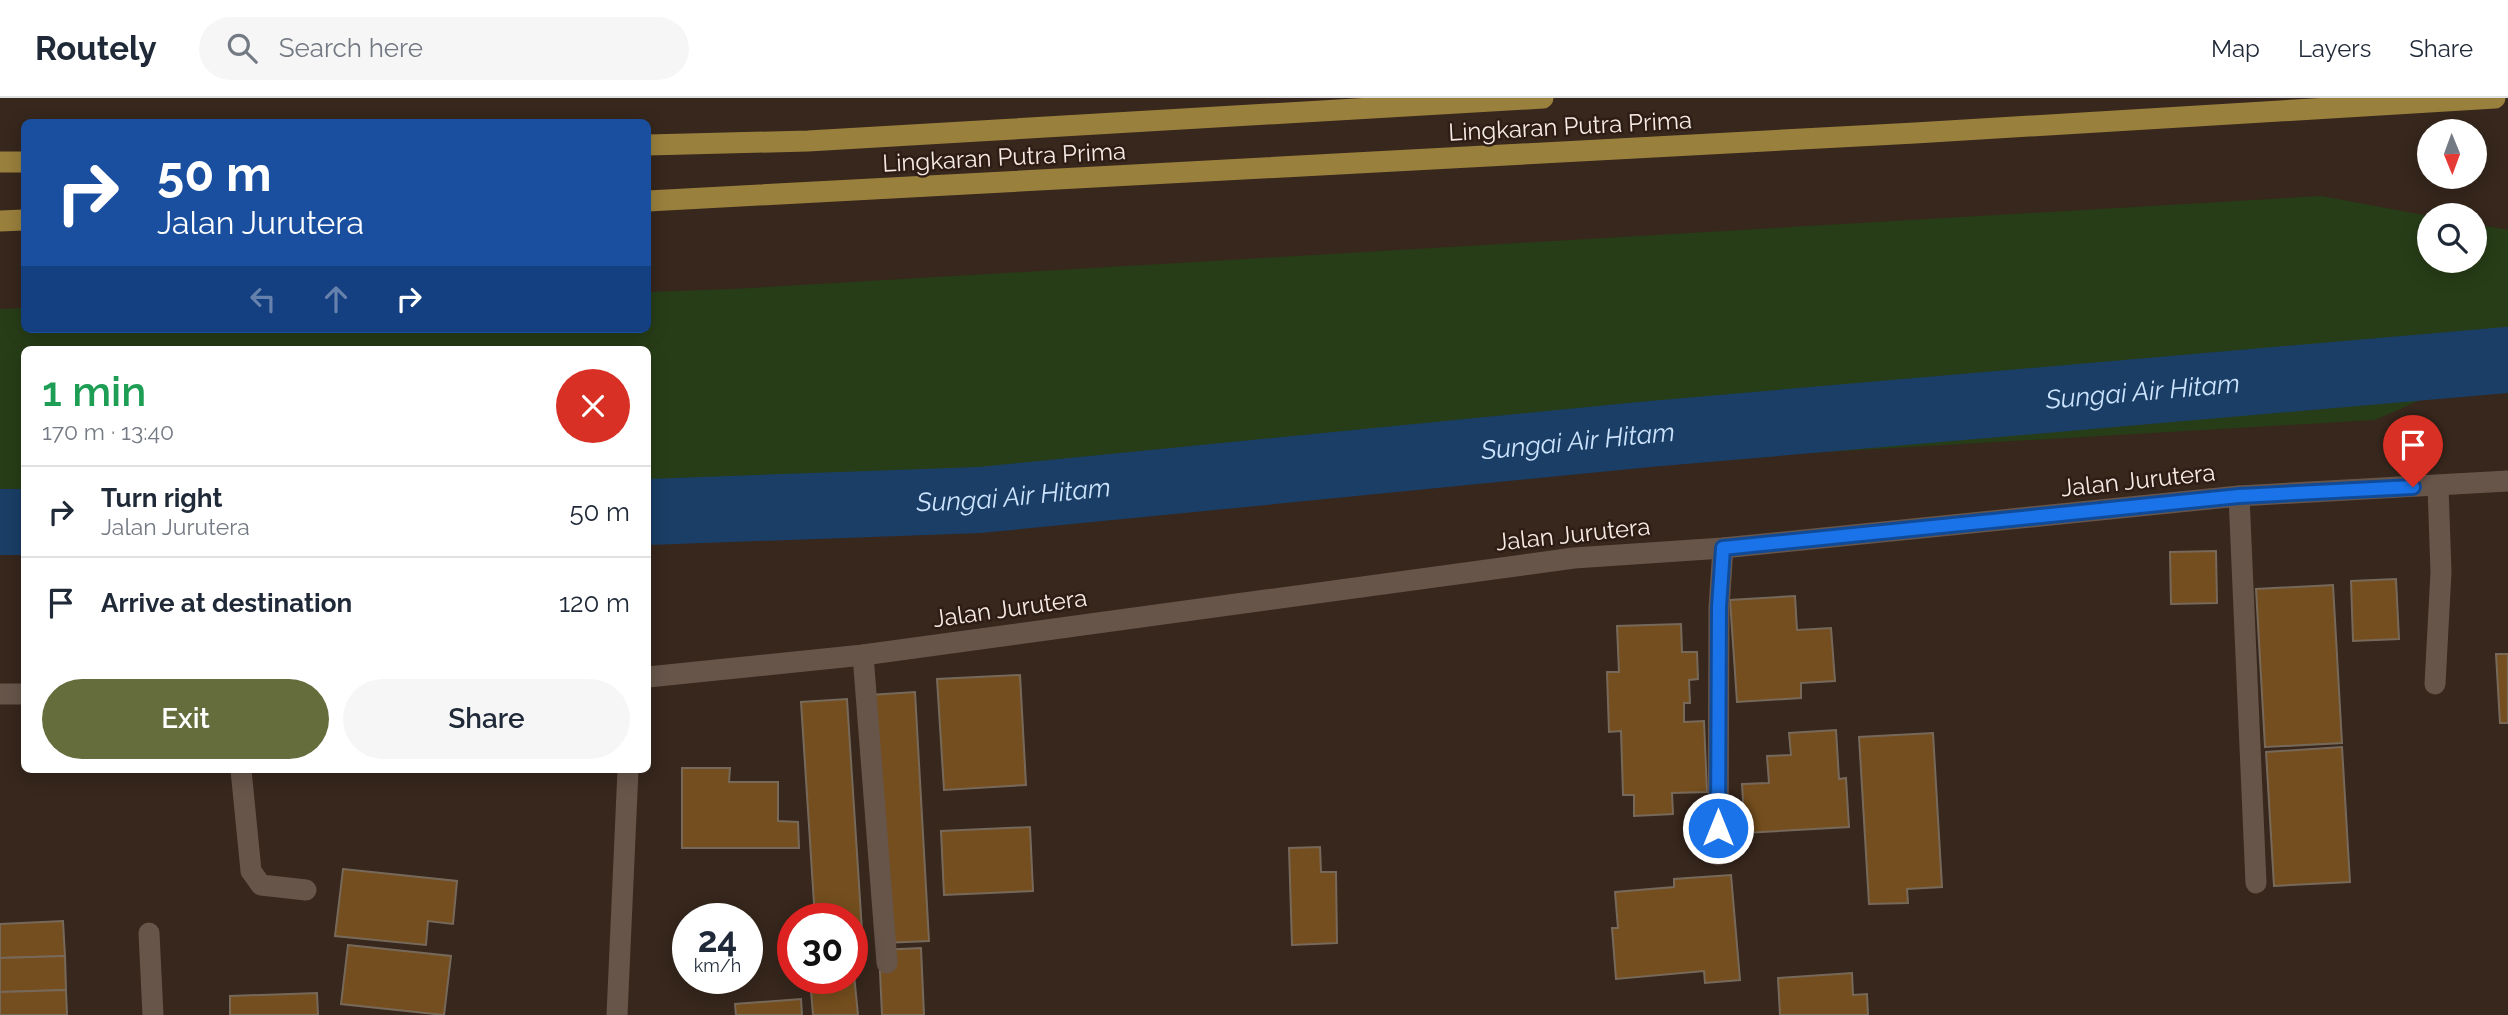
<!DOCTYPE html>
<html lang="en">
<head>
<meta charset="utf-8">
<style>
  :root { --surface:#fff; --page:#f6f6f7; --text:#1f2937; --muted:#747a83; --line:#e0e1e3; --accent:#656d3d }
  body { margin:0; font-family:Raleway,sans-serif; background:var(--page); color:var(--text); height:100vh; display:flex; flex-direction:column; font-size:26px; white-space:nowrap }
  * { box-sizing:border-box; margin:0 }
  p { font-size:23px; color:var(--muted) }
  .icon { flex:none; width:38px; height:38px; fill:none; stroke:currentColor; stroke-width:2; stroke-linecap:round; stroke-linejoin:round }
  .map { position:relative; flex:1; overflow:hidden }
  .drawer { position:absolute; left:21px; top:248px; width:630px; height:427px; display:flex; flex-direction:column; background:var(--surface); border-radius:10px; box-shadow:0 4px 18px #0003 }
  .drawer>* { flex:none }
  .hud { position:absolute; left:21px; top:21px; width:630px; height:214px; border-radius:10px; box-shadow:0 4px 18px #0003; background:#1a4fa0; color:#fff; overflow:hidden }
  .needle { width:46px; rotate:179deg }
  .buttons { position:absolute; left:2417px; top:21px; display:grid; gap:14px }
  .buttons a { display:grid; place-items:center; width:70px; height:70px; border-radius:50%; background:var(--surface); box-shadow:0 4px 18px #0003; font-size:35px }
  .speed { position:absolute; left:672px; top:805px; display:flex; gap:14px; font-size:35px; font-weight:700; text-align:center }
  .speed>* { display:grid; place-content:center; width:91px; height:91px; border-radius:50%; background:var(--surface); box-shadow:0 4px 18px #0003; line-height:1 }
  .speed small { font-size:18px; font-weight:400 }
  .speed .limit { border:10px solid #d22; background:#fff; color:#111 }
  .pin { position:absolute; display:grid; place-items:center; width:60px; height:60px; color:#fff; margin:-72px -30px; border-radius:50% 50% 50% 0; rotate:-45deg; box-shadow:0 0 7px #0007 }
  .pin .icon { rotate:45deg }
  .me { position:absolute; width:77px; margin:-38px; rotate:0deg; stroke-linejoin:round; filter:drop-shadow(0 0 5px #0008) }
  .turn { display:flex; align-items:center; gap:24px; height:147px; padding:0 21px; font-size:32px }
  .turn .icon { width:91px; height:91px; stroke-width:2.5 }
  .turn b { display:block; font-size:49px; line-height:60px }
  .lanes { display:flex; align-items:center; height:66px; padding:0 21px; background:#0003; justify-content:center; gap:35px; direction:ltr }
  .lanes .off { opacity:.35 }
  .round { display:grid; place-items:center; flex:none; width:74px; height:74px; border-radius:37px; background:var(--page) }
  .head { display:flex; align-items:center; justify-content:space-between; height:119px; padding:0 21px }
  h1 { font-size:42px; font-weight:600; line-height:52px; color:#1e9e55 }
  .primary-button { display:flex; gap:14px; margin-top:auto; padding:14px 21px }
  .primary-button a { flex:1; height:80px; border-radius:42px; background:var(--accent); color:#fff; font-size:28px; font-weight:600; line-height:80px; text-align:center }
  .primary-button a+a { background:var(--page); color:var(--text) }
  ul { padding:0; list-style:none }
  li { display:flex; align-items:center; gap:21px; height:91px; padding:0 21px; border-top:2px solid var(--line) }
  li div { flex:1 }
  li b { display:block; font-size:26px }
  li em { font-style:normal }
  header { display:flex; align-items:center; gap:42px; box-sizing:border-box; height:98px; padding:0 35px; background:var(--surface); border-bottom:2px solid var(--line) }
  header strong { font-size:33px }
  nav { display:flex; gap:38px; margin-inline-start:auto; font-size:24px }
  .search { width:490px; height:63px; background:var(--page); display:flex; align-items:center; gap:18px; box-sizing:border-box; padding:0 24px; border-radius:38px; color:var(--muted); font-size:26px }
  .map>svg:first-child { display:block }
  .green { fill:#273d17 }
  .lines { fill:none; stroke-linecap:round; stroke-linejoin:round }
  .river { stroke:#1a3e66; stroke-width:66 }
  .building { fill:#744e1e; stroke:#77695a; stroke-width:2 }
  .minor { stroke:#67554a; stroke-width:21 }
  .major { stroke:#9a803d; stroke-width:21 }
  .route-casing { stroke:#114b97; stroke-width:18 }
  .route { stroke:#1a73e8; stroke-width:12 }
  .labels { text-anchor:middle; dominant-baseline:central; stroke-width:5; stroke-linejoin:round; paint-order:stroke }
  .street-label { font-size:24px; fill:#f6eae4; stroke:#2d1d14 }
  .water-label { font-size:26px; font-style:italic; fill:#cce3fe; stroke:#2d1d14 }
</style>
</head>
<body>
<header>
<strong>Routely</strong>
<div class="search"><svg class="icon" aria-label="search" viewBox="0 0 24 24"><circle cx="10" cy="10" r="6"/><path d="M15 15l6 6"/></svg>Search here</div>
<nav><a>Map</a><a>Layers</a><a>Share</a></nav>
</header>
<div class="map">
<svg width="2508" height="917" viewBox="0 0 2508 917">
  <rect width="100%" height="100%" fill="#37271d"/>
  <path class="green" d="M2321,98L2429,118V163H2474L2475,126L2508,132V263L2375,322L743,417L648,420V252H24V436L0,437V211L24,210V231H648V194L734,191Z"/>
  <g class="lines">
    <g class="river">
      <path id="s1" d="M648,414L980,402L1650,336L2508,262"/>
      <path d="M0,424H24"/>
    </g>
  </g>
  <g class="building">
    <path d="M2216,453L2217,505L2171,506L2170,454Z"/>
    <path d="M2396,481L2399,541L2353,543L2351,483Z"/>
    <path d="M2333,487L2342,645L2265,649L2256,491Z"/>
    <path d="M1795,498L1797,532L1831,530L1835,583L1801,585V600L1737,604L1730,502Z"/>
    <path d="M1681,526L1682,554H1697L1698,581L1689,582L1690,605H1684V624L1704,623L1707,694L1672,695L1673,716L1634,718V697H1623L1621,633L1609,634L1607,574H1619L1617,528Z"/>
    <path d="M2496,556H2508V625H2500Z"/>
    <path d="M1020,577L1026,687L944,692L937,581Z"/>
    <path d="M915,594L929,843L883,845L869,597Z"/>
    <path d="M847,601L863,848L852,849V821H815L801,604Z"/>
    <path d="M1836,632L1839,681L1846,680L1849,729L1745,735L1742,686L1769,685L1767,658L1791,657L1789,635Z"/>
    <path d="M1933,635L1942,789L1907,791L1908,805L1869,806L1859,639Z"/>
    <path d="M2342,649L2350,784L2274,788L2266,654Z"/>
    <path d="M682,670H730L729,684H778V723L798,724L799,750H682Z"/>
    <path d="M1030,729L1033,793L944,797L941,733Z"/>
    <path d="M1320,749L1321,774H1336L1337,845L1292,847L1289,750Z"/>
    <path d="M343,771L457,783L453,826L428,823L426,847L335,838Z"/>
    <path d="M1731,777L1740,882L1705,885L1704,873L1616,881L1612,830H1618L1615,794L1674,789V781Z"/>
    <path d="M63,823L65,858L0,860V826Z"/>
    <path d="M348,847L451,858L444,917L341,906Z"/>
    <path d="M921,850L924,917H882L879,852Z"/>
    <path d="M852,856L858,917H813L810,880H852Z"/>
    <path d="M65,858L66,892L0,894V860Z"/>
    <path d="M1852,875L1853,897L1867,896L1868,917H1780L1778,880Z"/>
    <path d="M66,892L67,917H0V894Z"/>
    <path d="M317,895L318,917H230V898Z"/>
    <path d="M801,901L802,917H736L735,906Z"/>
  </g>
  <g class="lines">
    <g class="minor">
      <path d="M2239,398L2256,785"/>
      <path d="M863,557L887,865"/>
      <path d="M648,579L863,557L1574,460L1723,450L2239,398L2508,383"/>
      <path d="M2435,586L2441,474L2438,388"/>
      <path d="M0,596H24"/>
      <path d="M241,672L251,773L261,787L306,792"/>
      <path d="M1718,757L1719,509L1723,450"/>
      <path d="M149,835L153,917"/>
      <path d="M617,917L628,672"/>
    </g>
    <g class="major">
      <path d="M648,47L808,43L1543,0"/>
      <path d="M0,64H24"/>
      <path d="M648,103L1915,35L2495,0"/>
      <path d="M0,123L24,122"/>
    </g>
  </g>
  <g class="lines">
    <defs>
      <path id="route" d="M1718,730L1719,509L1723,450L2239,398L2413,389"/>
    </defs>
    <use href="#route" class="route-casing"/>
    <use href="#route" class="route"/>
  </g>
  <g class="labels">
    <g class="street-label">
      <text transform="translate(1570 28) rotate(-3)">Lingkaran Putra Prima</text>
      <text transform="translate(1004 59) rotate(-3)">Lingkaran Putra Prima</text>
      <text transform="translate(2138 382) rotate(-6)">Jalan Jurutera</text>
      <text transform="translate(1573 436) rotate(-6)">Jalan Jurutera</text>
      <text transform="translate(1010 510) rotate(-8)">Jalan Jurutera</text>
    </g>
    <g class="water-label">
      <text stroke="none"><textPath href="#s1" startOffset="1500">Sungai Air Hitam</textPath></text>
      <text stroke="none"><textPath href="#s1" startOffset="933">Sungai Air Hitam</textPath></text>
      <text stroke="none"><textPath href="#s1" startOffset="366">Sungai Air Hitam</textPath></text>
    </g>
  </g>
</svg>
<div class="buttons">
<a><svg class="needle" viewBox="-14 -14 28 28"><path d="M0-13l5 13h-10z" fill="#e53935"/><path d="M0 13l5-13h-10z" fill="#747a83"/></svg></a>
<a><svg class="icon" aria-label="search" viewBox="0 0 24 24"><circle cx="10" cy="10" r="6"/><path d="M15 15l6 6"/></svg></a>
</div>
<div class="speed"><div>24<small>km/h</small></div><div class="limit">30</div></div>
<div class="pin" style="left:2413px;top:389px;background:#d93025"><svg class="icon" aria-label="arrive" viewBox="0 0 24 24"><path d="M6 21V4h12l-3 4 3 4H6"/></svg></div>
<svg class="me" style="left:1718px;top:730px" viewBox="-20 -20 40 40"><circle r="17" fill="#1a73e8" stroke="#fff" stroke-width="3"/><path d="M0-11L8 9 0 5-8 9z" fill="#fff"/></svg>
<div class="hud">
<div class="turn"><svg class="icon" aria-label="right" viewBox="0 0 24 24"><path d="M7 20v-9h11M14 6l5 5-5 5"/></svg><div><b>50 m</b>Jalan Jurutera</div></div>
<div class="lanes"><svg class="icon off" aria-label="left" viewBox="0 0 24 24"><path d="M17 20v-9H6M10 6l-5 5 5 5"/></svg><svg class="icon off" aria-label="ahead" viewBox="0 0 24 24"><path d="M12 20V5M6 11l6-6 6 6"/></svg><svg class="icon" aria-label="right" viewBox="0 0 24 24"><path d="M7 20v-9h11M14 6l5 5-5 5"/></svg></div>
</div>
<section class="drawer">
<div class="head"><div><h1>1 min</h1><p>170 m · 13:40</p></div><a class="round" style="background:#d93025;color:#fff"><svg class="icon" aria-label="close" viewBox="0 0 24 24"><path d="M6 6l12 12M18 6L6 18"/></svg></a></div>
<ul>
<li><svg class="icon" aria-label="right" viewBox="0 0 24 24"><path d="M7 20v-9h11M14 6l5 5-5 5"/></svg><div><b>Turn right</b><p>Jalan Jurutera</p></div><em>50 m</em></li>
<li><svg class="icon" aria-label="arrive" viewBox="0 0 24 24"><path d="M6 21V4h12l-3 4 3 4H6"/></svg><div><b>Arrive at destination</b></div><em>120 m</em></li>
</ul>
<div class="primary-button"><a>Exit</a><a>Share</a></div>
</section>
</div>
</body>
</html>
